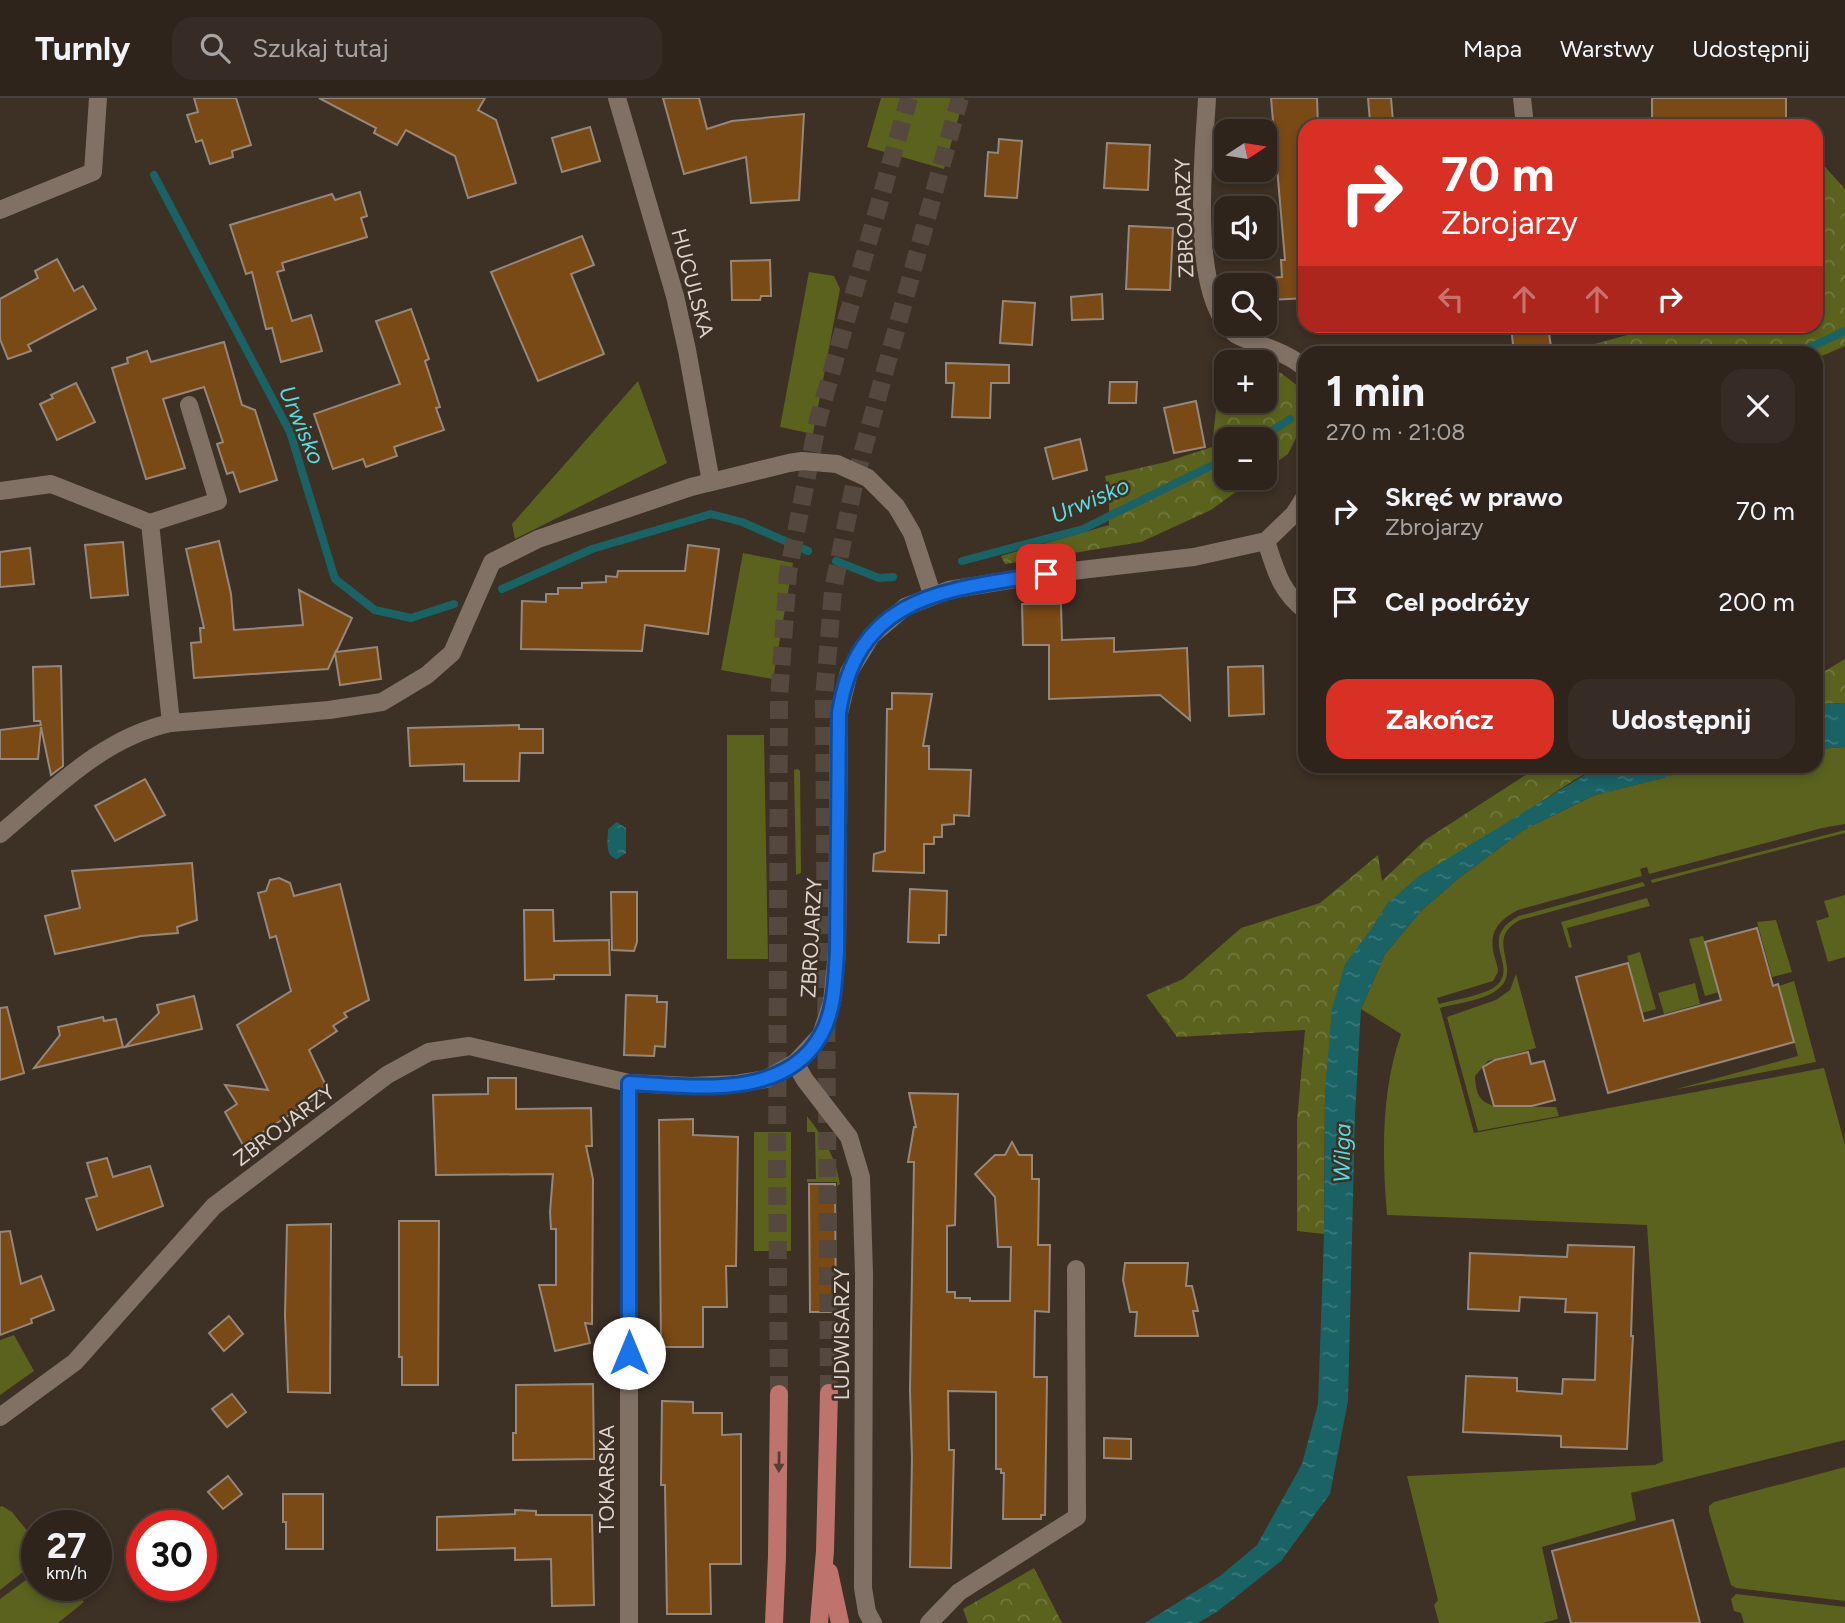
<!DOCTYPE html>
<html lang="pl">
<head>
<meta charset="utf-8">
<style>
  :root { --surface:#2e241c; --page:#362c25; --text:#f1f3f6; --muted:#a7a4a3; --line:#49413b; --accent:#d93025 }
  body { margin:0; font-family:Figtree,sans-serif; background:var(--page); color:var(--text); height:100vh; display:flex; flex-direction:column; font-size:26px; white-space:nowrap }
  * { box-sizing:border-box; margin:0 }
  p { font-size:23px; color:var(--muted) }
  .icon { flex:none; width:38px; height:38px; fill:none; stroke:currentColor; stroke-width:2; stroke-linecap:round; stroke-linejoin:round }
  .map { position:relative; flex:1; overflow:hidden }
  .panel { position:absolute; left:1298px; top:248px; width:525px; height:427px; display:flex; flex-direction:column; background:var(--surface); border-radius:21px; box-shadow:0 4px 10px #0003,0 0 0 2px var(--line) }
  .panel>* { flex:none }
  .hud { position:absolute; left:1298px; top:21px; width:525px; height:214px; border-radius:21px; box-shadow:0 4px 10px #0003,0 0 0 2px var(--line); background:#d93025; color:#fff; overflow:hidden }
  .needle { width:46px; rotate:78deg }
  .buttons { position:absolute; left:1214px; top:21px; display:grid; gap:14px }
  .buttons a { display:grid; place-items:center; width:63px; height:63px; border-radius:14px; background:var(--surface); box-shadow:0 4px 10px #0003,0 0 0 2px var(--line); font-size:35px }
  .speed { position:absolute; left:21px; top:1412px; display:flex; gap:14px; font-size:35px; font-weight:700; text-align:center }
  .speed>* { display:grid; place-content:center; width:91px; height:91px; border-radius:50%; background:var(--surface); box-shadow:0 4px 10px #0003,0 0 0 2px var(--line); line-height:1 }
  .speed small { font-size:18px; font-weight:400 }
  .speed .limit { border:10px solid #d22; background:#fff; color:#111 }
  .pin { position:absolute; display:grid; place-items:center; width:60px; height:60px; color:#fff; margin:-30px; border-radius:14px; box-shadow:0 4px 10px #0006 }
  .me { position:absolute; width:77px; margin:-38px; rotate:0deg; stroke-linejoin:round; filter:drop-shadow(0 0 5px #0008) }
  .turn { display:flex; align-items:center; gap:24px; height:147px; padding:0 28px; font-size:32px }
  .turn .icon { width:91px; height:91px; stroke-width:2.5 }
  .turn b { display:block; font-size:49px; line-height:60px }
  .lanes { display:flex; align-items:center; height:66px; padding:0 28px; background:#0003; justify-content:center; gap:35px; direction:ltr }
  .lanes .off { opacity:.35 }
  .round { display:grid; place-items:center; flex:none; width:74px; height:74px; border-radius:21px; background:var(--page) }
  .headline { display:flex; align-items:center; justify-content:space-between; height:119px; padding:0 28px }
  h1 { font-size:42px; font-weight:700; line-height:52px }
  .cta { display:flex; gap:14px; margin-top:auto; padding:14px 28px }
  .cta a { flex:1; height:80px; border-radius:21px; background:var(--accent); color:#fff; font-size:28px; font-weight:700; line-height:80px; text-align:center }
  .cta a+a { background:var(--page); color:var(--text) }
  ul { padding:0; list-style:none }
  li { display:flex; align-items:center; gap:21px; height:91px; padding:0 28px }
  li div { flex:1 }
  li b { display:block; font-size:26px }
  li em { font-style:normal }
  header { display:flex; align-items:center; gap:42px; box-sizing:border-box; height:98px; padding:0 35px; background:var(--surface); border-bottom:2px solid var(--line) }
  header strong { font-size:33px }
  nav { display:flex; gap:38px; margin-inline-start:auto; font-size:24px }
  .search { width:490px; height:63px; background:var(--page); display:flex; align-items:center; gap:18px; box-sizing:border-box; padding:0 24px; border-radius:21px; color:var(--muted); font-size:26px }
  .map>svg:first-child { display:block }
  .green { fill:#5b621e }
  .forest { fill:url(#forest-crowns) }
  .water { fill:url(#water-ripples) }
  .lines { fill:none; stroke-linecap:round; stroke-linejoin:round }
  .stream { stroke:#1a6264; stroke-width:8 }
  .building { fill:#794916; stroke:#97877a; stroke-width:2 }
  .major-tunnel { stroke:#55483e; stroke-width:18; stroke-dasharray:18 9; stroke-linecap:butt }
  .minor { stroke:#817165; stroke-width:18 }
  .major { stroke:#be746c; stroke-width:18 }
  .oneway { fill:#573e33 }
  .route-casing { stroke:#114b97; stroke-width:18 }
  .route { stroke:#1a73e8; stroke-width:12 }
  .labels { text-anchor:middle; dominant-baseline:central; stroke-width:5; stroke-linejoin:round; paint-order:stroke }
  .street-label { font-size:21px; fill:#dbd3cc; stroke:#3d3025 }
  .water-label { font-size:23px; font-style:italic; fill:#55dbe0; stroke:#3d3025 }
</style>
</head>
<body>
<header>
<strong>Turnly</strong>
<div class="search"><svg class="icon" aria-label="search" viewBox="0 0 24 24"><circle cx="10" cy="10" r="6"/><path d="M15 15l6 6"/></svg>Szukaj tutaj</div>
<nav><a>Mapa</a><a>Warstwy</a><a>Udostępnij</a></nav>
</header>
<div class="map">
<svg width="1845" height="1525" viewBox="0 0 1845 1525">
  <defs>
    <pattern id="forest-crowns" width="20" height="18" patternUnits="userSpaceOnUse" patternTransform="scale(1.75)"><rect width="20" height="18" fill="#5b621e"/><path d="M2 6a3 3 0 1 1 6 0M12 15a3 3 0 1 1 6 0" fill="none" stroke="#72783e"/></pattern>
    <pattern id="water-ripples" width="26" height="14" patternUnits="userSpaceOnUse" patternTransform="scale(1.75)"><rect width="26" height="14" fill="#1a6264"/><path d="M2 4q2-2 4 0t4 0M15 11q2-2 4 0t4 0" fill="none" stroke="#3b7879"/></pattern>
  </defs>
  <rect width="100%" height="100%" fill="#3d3025"/>
  <g class="green">
    <path d="M881,0H964L944,71L867,49Z"/>
    <path d="M809,174L834,178L840,191L813,336L780,329Z"/>
    <path d="M638,283L667,365L515,441L512,426Z"/>
    <path d="M743,455L793,465L773,581L721,572Z"/>
    <path d="M727,637H764L768,861H727Z"/>
    <path d="M1845,649V726L1822,730L1649,776L1647,769L1640,771L1642,778L1518,812C1501,821 1490,831 1493,852C1494,860 1498,866 1498,874L1493,883L1437,900L1439,906C1454,902 1485,897 1496,888C1520,867 1475,841 1519,818L1643,784L1645,788L1520,822C1482,842 1525,871 1497,892C1482,903 1457,905 1440,910L1474,1035L1824,970L1845,1047V1342L1631,1395L1636,1422L1542,1449L1558,1521L1543,1525H1439L1434,1507L1438,1502L1407,1378L1655,1367L1663,1363L1647,1127L1387,1117C1382,1058 1381,993 1401,936L1361,911L1385,856L1422,812L1459,780L1525,731L1595,697L1667,679L1688,669L1816,668L1817,651Z"/>
    <path d="M798,671L800,673L801,775L796,777L794,672Z"/>
    <path d="M1845,732V735L1652,785L1651,782Z"/>
    <path d="M1845,797V859L1828,864L1816,823L1829,819L1824,803Z"/>
    <path d="M1647,800L1650,808L1567,830L1572,849L1569,850L1561,824Z"/>
    <path d="M1776,822L1792,874L1772,879L1757,824Z"/>
    <path d="M1703,838L1719,894L1705,898L1689,841Z"/>
    <path d="M1640,854L1656,911L1642,915L1627,858Z"/>
    <path d="M1516,876L1536,950L1488,963L1475,978C1476,994 1478,1004 1495,1008L1556,1009L1559,1018L1478,1033L1447,919L1496,902L1510,892Z"/>
    <path d="M1794,883L1816,964L1673,992L1798,958L1779,888Z"/>
    <path d="M1695,885L1700,906L1664,916L1658,895Z"/>
    <path d="M807,1018C824,1040 835,1058 840,1086L837,1088V1084H807V1081H816L815,1034H807Z"/>
    <rect x="754" y="1034" width="37" height="119"/>
    <path d="M14,1237L34,1273L0,1297V1242Z"/>
    <path d="M1845,1369V1503L1736,1490L1731,1487L1709,1414V1408L1714,1404Z"/>
    <path d="M2,1408L12,1414L37,1445V1463L0,1492V1409Z"/>
    <path d="M37,1474V1488H70L84,1504L58,1525H0V1501Z"/>
    <path d="M1736,1496L1845,1509V1525H1744L1741,1515L1734,1513L1731,1501Z"/>
  </g>
  <g class="forest">
    <path d="M1817,60L1845,91V248L1817,260L1816,256L1563,255L1659,228H1816Z"/>
    <path d="M1227,266V303H1265V270L1281,275L1303,292L1305,322L1288,356L1265,372V341H1227V380H1255L1211,412L1141,444L1005,466L1001,458L1109,427V400L1105,378L1166,364L1212,349L1219,283Z"/>
    <path d="M1845,561V605L1817,606V574L1825,573Z"/>
    <path d="M1538,669H1598L1574,682L1388,805L1374,827L1325,993L1324,1136L1297,1133V1023L1305,932L1177,939L1146,897L1183,881L1241,830L1320,805L1378,757L1382,783L1425,742Z"/>
    <path d="M1034,1470L1062,1525H968L963,1511Z"/>
  </g>
  <g class="water">
    <path d="M1845,605V649L1817,651V606Z"/>
    <path d="M1598,669H1688L1667,679L1595,697L1525,731L1459,780L1422,812L1385,856L1361,911L1355,1017L1348,1303L1330,1396L1281,1463L1218,1513L1198,1525H1145L1220,1478L1257,1447L1302,1366L1318,1306L1324,1137L1325,993L1332,911L1345,866L1374,827L1388,805L1419,778Z"/>
    <path d="M617,724L626,730V755L617,761C604,758 608,742 608,731Z"/>
  </g>
  <g class="lines">
    <g class="stream">
      <path d="M154,77L290,334L335,481L375,512L411,520L454,506"/>
      <path d="M1796,256L1845,233"/>
      <path d="M1260,341L1290,321"/>
      <path d="M836,463L879,480L893,479"/>
      <path d="M962,463L1083,431L1227,360"/>
      <path d="M502,491L592,451L711,416L742,424L808,453"/>
    </g>
  </g>
  <g class="building">
    <path d="M194,0H236L251,47L232,53L233,59L210,66L202,42L196,44L187,17L198,14Z"/>
    <path d="M319,0H485L478,12L496,22L516,85L468,100L455,58L406,32L397,47L374,35L376,30Z"/>
    <path d="M663,0H699L707,31L732,23L804,16L799,102L751,105L746,59L684,76Z"/>
    <path d="M1271,0H1317L1318,28H1306V200L1270,202L1269,180L1282,179L1281,162H1285Z"/>
    <path d="M1368,0H1391L1393,23L1370,24Z"/>
    <path d="M1652,0H1786V28H1714L1652,24Z"/>
    <path d="M590,29L600,63L562,74L552,40Z"/>
    <path d="M999,41L1022,43L1017,100L985,98L988,54L998,55Z"/>
    <path d="M1107,45L1150,47L1148,92L1104,90Z"/>
    <path d="M360,94L367,118L361,120L367,139L282,165L284,172L277,174L292,223L311,217L322,253L281,264L272,230L266,231L252,174L246,176L230,127L332,96L335,102Z"/>
    <path d="M1129,128L1173,130L1170,192L1126,191Z"/>
    <path d="M582,138L594,167L571,176L604,256L538,283L491,174Z"/>
    <path d="M57,161L74,193L83,188L96,211L28,247L31,253L8,261L0,241V201L38,180L35,173Z"/>
    <path d="M770,162L771,198H761L760,202H732L731,163Z"/>
    <path d="M1102,196L1103,221L1072,222L1071,199Z"/>
    <path d="M1003,203L1035,205L1032,247L1000,245Z"/>
    <path d="M411,211L429,261L425,263L440,309L436,310L444,332L394,349L397,358L366,369L363,361L333,371L314,316L400,286L376,223Z"/>
    <path d="M1511,228H1548L1552,256H1514Z"/>
    <path d="M224,244L242,307L255,312L277,382L240,394L233,374L227,376L217,346L223,344L204,289L163,301L185,370L146,381L112,270L128,265L127,260L147,253L151,264Z"/>
    <path d="M946,265L1009,267V285H991L990,320L952,319L954,285H946Z"/>
    <path d="M1110,284H1137L1136,305H1109Z"/>
    <path d="M76,285L95,324L57,342L40,306L53,300L51,297Z"/>
    <path d="M1196,303L1205,349L1174,355L1164,310Z"/>
    <path d="M1080,341L1087,372L1053,381L1045,350Z"/>
    <path d="M219,443L231,496L234,532L303,527L299,492L352,520L336,554L377,549L381,581L340,587L335,555L328,571L194,580L191,545L201,544L200,530H204L186,451Z"/>
    <path d="M123,444L128,497L91,500L85,447Z"/>
    <path d="M688,447L719,451L708,536L645,527L642,553L521,551L522,503L546,504V496H558V490H582V485L606,484V478L617,479L618,473H685Z"/>
    <path d="M30,450L34,486L0,489V454Z"/>
    <path d="M1022,506H1061L1062,542L1114,540V554L1187,550L1190,622L1160,597L1049,601V547H1023Z"/>
    <path d="M61,568L63,668L51,677L41,629L38,661H0V632L41,627L40,623H34L33,569Z"/>
    <path d="M1263,568L1264,616L1229,618L1228,569Z"/>
    <path d="M892,595L932,596L923,648H929V671L971,672L969,718L954,717V726L942,727V739H934V746H924V775L873,773L874,756L885,753L887,611H892Z"/>
    <path d="M519,627V631H543V655H520L519,683H464V666L410,668L408,630Z"/>
    <path d="M145,681L165,717L115,743L95,708Z"/>
    <path d="M192,765L197,822L177,829L178,835L141,838L55,856L45,818L80,810L72,773Z"/>
    <path d="M279,780L290,785L294,798L340,786L369,902L344,915L347,919L333,928L337,933L309,952L328,992L243,1047L225,1014L237,1006L225,987L268,992L237,927L291,893L276,838L270,840L258,795L266,793L270,782Z"/>
    <path d="M910,791L947,793L946,837H939V845L908,844Z"/>
    <path d="M611,794H637V844L634,853L612,852Z"/>
    <path d="M524,812H553L554,843L609,842L610,877H554V881L525,882Z"/>
    <path d="M1757,830L1773,888L1778,886L1794,944L1608,995L1576,879L1628,865L1644,923L1721,902L1705,844Z"/>
    <path d="M626,897L657,898V904H667L665,949L655,948L654,958L624,957Z"/>
    <path d="M194,898L202,931L125,949L159,915L157,907Z"/>
    <path d="M7,909L24,975L0,982V910Z"/>
    <path d="M103,919L104,923L116,921L123,949L34,970L60,937L58,929Z"/>
    <path d="M1528,954L1531,966L1544,963L1555,1002L1532,1008H1494L1483,969L1495,962Z"/>
    <path d="M488,980H516V1011L591,1010L592,1048H586L593,1081L592,1226L585,1225L590,1245L555,1253L539,1187H556V1131H551L550,1114L553,1076L436,1077L433,997L488,996Z"/>
    <path d="M909,995L958,996L955,1127L947,1128V1194H955V1200H970V1203H1010L1011,1149H998L995,1099L975,1076L995,1057H1005L1012,1044L1019,1057H1032V1081H1039L1038,1147H1050L1049,1214L1035,1213L1034,1279H1047L1045,1417H1041V1421H1003L1004,1375H1001V1371H996V1294L948,1293L949,1352H954L951,1470L910,1469L912,1360L910,1292L914,1064H908L914,1029H916Z"/>
    <path d="M693,1021V1037L738,1039L736,1168H726L727,1209H703V1249H661L659,1022Z"/>
    <path d="M107,1060L113,1079L150,1068L163,1108L97,1132L86,1101L97,1098L87,1065Z"/>
    <path d="M809,1086H835L836,1214H810Z"/>
    <path d="M399,1123H439L438,1287H402V1259H399Z"/>
    <path d="M331,1126L330,1295L288,1294L285,1217L287,1127Z"/>
    <path d="M10,1133L21,1186L41,1178L54,1212L31,1221L32,1225L0,1237V1134Z"/>
    <path d="M1568,1147L1634,1149L1631,1238H1633L1627,1351L1561,1349V1338L1463,1334L1466,1278L1517,1280V1293L1562,1296L1563,1281L1595,1282L1597,1215L1565,1214L1566,1201L1520,1199L1519,1213L1468,1211L1470,1155L1567,1159Z"/>
    <path d="M1125,1165H1188L1186,1188H1192L1198,1213H1193L1198,1238H1135L1137,1214H1130L1123,1182Z"/>
    <path d="M229,1218L243,1236L224,1253L209,1235Z"/>
    <path d="M593,1286L594,1361L513,1362V1335H516V1287Z"/>
    <path d="M232,1296L246,1314L227,1329L212,1311Z"/>
    <path d="M662,1303L693,1304V1315H722V1337L741,1336V1466H710L711,1516H667L665,1387H661Z"/>
    <path d="M1104,1340L1131,1341V1361L1104,1360Z"/>
    <path d="M228,1378L242,1396L223,1411L208,1394Z"/>
    <path d="M283,1396H323V1451H286V1424H283Z"/>
    <path d="M515,1412L536,1413V1417H592L594,1507L552,1508L551,1461L515,1462V1450L437,1452V1419L515,1416Z"/>
    <path d="M1673,1422L1700,1525H1571L1552,1453Z"/>
  </g>
  <g class="lines">
    <g class="major-tunnel">
      <path d="M829,1295L824,600L833,492L855,382L960,0"/>
      <path d="M779,1296L777,1065L779,600L788,475L818,322L909,0"/>
    </g>
    <g class="minor">
      <path d="M617,0L675,198L687,252L711,384"/>
      <path d="M1207,0C1204,57 1188,196 1234,235C1238,239 1247,241 1253,244C1271,251 1291,257 1306,271"/>
      <path d="M1522,0L1525,28"/>
      <path d="M0,112L93,74L98,0"/>
      <path d="M0,393L51,386L150,425L218,403L189,307"/>
      <path d="M150,425L171,625"/>
      <path d="M1266,443C1276,473 1280,493 1306,513"/>
      <path d="M0,736C52,693 103,639 171,625L329,612L382,604L427,577L452,555L492,464L538,441L691,389L789,365L802,363L837,366L868,380L896,408L912,435L932,496"/>
      <path d="M795,965L805,982L849,1039L861,1079L864,1175L863,1490L867,1514L873,1525"/>
      <path d="M0,1319L75,1264L214,1108L387,977L429,954L469,948L629,985L691,988L736,986L766,981L795,965L821,937L832,904L837,854L839,615L849,574L871,538L905,509L949,492L1046,476L1194,459L1266,443L1294,416L1306,397"/>
      <path d="M629,1525V985"/>
      <path d="M929,1525L959,1494L1077,1419L1076,1171"/>
    </g>
    <g class="major">
      <path d="M829,1474L840,1525"/>
      <path d="M774,1525L777,1458L779,1296"/>
      <path d="M819,1525L825,1453L829,1295"/>
    </g>
  </g>
  <defs><path id="oneway-solid" d="M-6-.8H1V-3.2L6.5 0L1 3.2V.8H-6Z" transform="scale(1.75)"/></defs>
  <use class="oneway" href="#oneway-solid" transform="translate(779 1364) rotate(91)"/>
  <g class="lines">
    <defs>
      <path id="route" d="M629,1255V985C692,988 784,1003 821,937C835,912 835,882 837,854L839,615C858,494 948,492 1046,476"/>
    </defs>
    <use href="#route" class="route-casing"/>
    <use href="#route" class="route"/>
  </g>
  <g class="labels">
    <g class="street-label">
      <text transform="translate(1184 120) rotate(-92)">ZBROJARZY</text>
      <text transform="translate(693 185) rotate(75)">HUCULSKA</text>
      <text transform="translate(811 840) rotate(-87)">ZBROJARZY</text>
      <text transform="translate(284 1027) rotate(-37)">ZBROJARZY</text>
      <text transform="translate(841 1236) rotate(-90)">LUDWISARZY</text>
      <text transform="translate(606 1381) rotate(-90)">TOKARSKA</text>
    </g>
    <g class="water-label">
      <text transform="translate(302 327) rotate(67)">Urwisko</text>
      <text transform="translate(1090 402) rotate(-23)">Urwisko</text>
      <text transform="translate(1342 1055) rotate(-89)">Wilga</text>
    </g>
  </g>
</svg>
<div class="buttons">
<a><svg class="needle" viewBox="-14 -14 28 28"><path d="M0-13l5 13h-10z" fill="#e53935"/><path d="M0 13l5-13h-10z" fill="#a7a4a3"/></svg></a>
<a><svg class="icon" aria-label="sound" viewBox="0 0 24 24"><path d="M4 9h4l5-4v14l-5-4H4zM17 9q2 3 0 6"/></svg></a>
<a><svg class="icon" aria-label="search" viewBox="0 0 24 24"><circle cx="10" cy="10" r="6"/><path d="M15 15l6 6"/></svg></a>
<a>+</a>
<a>−</a>
</div>
<div class="speed"><div>27<small>km/h</small></div><div class="limit">30</div></div>
<div class="pin" style="left:1046px;top:476px;background:#d93025"><svg class="icon" aria-label="arrive" viewBox="0 0 24 24"><path d="M6 21V4h12l-3 4 3 4H6"/></svg></div>
<svg class="me" style="left:629px;top:1255px" viewBox="-20 -20 40 40"><circle r="19" fill="#fff"/><path d="M0-13L10 11 0 6-10 11z" fill="#1a73e8"/></svg>
<div class="hud">
<div class="turn"><svg class="icon" aria-label="right" viewBox="0 0 24 24"><path d="M7 20v-9h11M14 6l5 5-5 5"/></svg><div><b>70 m</b>Zbrojarzy</div></div>
<div class="lanes"><svg class="icon off" aria-label="left" viewBox="0 0 24 24"><path d="M17 20v-9H6M10 6l-5 5 5 5"/></svg><svg class="icon off" aria-label="ahead" viewBox="0 0 24 24"><path d="M12 20V5M6 11l6-6 6 6"/></svg><svg class="icon off" aria-label="ahead" viewBox="0 0 24 24"><path d="M12 20V5M6 11l6-6 6 6"/></svg><svg class="icon" aria-label="right" viewBox="0 0 24 24"><path d="M7 20v-9h11M14 6l5 5-5 5"/></svg></div>
</div>
<section class="panel">
<div class="headline"><div><h1>1 min</h1><p>270 m · 21:08</p></div><a class="round"><svg class="icon" aria-label="close" viewBox="0 0 24 24"><path d="M6 6l12 12M18 6L6 18"/></svg></a></div>
<ul>
<li><svg class="icon" aria-label="right" viewBox="0 0 24 24"><path d="M7 20v-9h11M14 6l5 5-5 5"/></svg><div><b>Skręć w prawo</b><p>Zbrojarzy</p></div><em>70 m</em></li>
<li><svg class="icon" aria-label="arrive" viewBox="0 0 24 24"><path d="M6 21V4h12l-3 4 3 4H6"/></svg><div><b>Cel podróży</b></div><em>200 m</em></li>
</ul>
<div class="cta"><a>Zakończ</a><a>Udostępnij</a></div>
</section>
</div>
</body>
</html>
